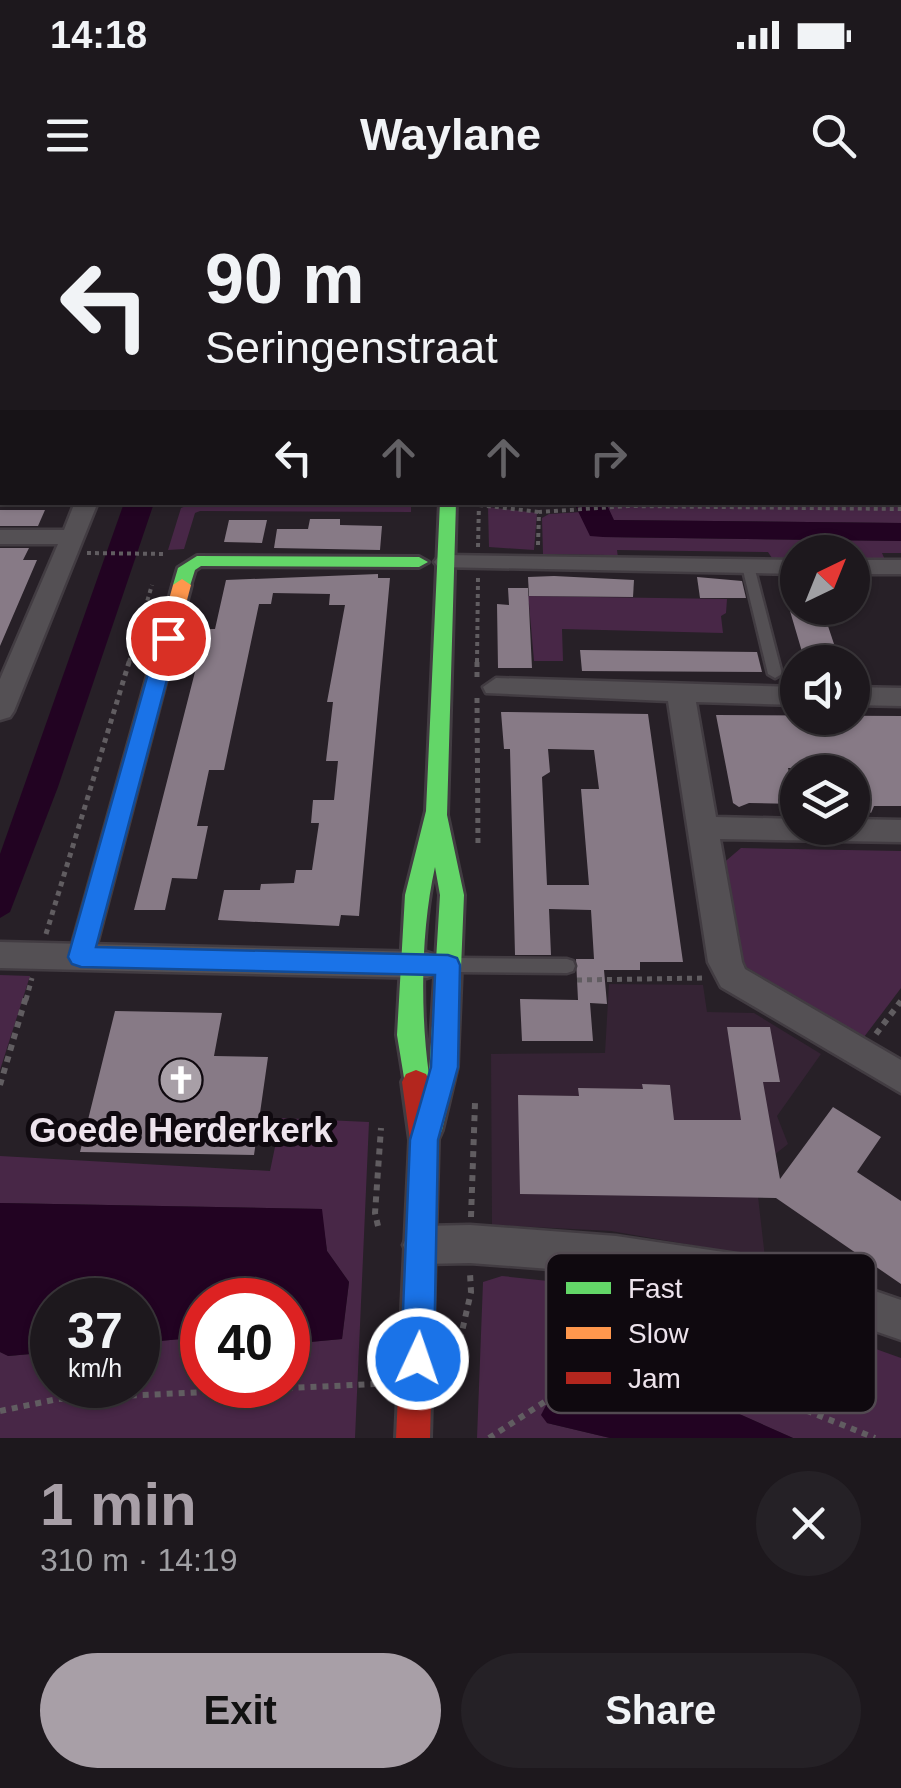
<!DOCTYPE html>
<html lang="en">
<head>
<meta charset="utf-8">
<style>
  :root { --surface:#1d181d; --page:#252126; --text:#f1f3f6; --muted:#a0a0a4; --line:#3b373b; --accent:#a89fa7 }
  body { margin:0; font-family:Helvetica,sans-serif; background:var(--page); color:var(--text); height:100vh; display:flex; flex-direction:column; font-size:38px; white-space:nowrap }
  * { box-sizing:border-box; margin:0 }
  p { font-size:32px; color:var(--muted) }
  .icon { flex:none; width:55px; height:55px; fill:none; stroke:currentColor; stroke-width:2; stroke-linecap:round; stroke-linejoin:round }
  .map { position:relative; height:1238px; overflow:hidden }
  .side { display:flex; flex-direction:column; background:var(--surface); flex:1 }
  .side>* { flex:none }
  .guide { position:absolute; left:0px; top:0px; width:902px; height:305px; box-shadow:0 2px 8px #0004,0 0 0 2px var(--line); background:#1d181d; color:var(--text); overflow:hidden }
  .needle { width:65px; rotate:43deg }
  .buttons { position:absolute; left:780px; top:335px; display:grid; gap:20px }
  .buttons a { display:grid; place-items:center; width:90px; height:90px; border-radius:50%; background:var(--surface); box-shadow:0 2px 8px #0004,0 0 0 2px var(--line); font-size:50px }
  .speed { position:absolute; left:30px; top:1078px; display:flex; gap:20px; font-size:50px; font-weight:700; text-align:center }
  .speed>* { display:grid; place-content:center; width:130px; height:130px; border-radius:50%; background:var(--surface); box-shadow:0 2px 8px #0004,0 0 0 2px var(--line); line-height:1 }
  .speed small { font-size:25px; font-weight:400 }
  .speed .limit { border:15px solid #d22; background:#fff; color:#111 }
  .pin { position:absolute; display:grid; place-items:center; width:85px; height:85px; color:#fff; margin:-42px; border:5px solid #fff; border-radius:50%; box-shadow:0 2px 10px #0007 }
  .me { position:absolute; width:110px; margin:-55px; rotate:3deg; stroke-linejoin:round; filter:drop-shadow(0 0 8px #0008) }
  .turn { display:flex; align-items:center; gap:35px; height:210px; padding:0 40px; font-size:45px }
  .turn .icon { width:130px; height:130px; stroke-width:2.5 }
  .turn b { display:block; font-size:70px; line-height:85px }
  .lanes { display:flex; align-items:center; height:95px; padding:0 40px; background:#0003; justify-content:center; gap:50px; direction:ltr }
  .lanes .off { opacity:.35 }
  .round { display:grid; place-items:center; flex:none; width:105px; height:105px; border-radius:52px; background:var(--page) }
  .overview { display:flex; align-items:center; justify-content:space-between; height:170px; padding:0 40px }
  h1 { font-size:60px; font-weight:700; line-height:75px; color:var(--accent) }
  .primary-button { display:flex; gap:20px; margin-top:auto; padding:20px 40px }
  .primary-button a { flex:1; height:115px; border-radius:60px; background:var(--accent); color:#111; font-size:40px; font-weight:700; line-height:115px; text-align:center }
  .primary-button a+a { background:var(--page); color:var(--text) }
  .status { display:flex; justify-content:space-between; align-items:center; height:70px; padding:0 50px; background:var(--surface); direction:ltr }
  .status svg { height:28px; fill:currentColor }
  header { display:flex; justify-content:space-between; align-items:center; height:130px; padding:0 40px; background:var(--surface); font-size:45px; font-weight:700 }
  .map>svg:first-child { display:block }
  .built { fill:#352334 }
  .green { fill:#482747 }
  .water { fill:#220322 }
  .building { fill:#877a86; fill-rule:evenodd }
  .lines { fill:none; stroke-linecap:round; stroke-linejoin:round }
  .lane-casing { stroke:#423c42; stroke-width:5 }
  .street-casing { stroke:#423c42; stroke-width:5 }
  .fast-casing { stroke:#423c42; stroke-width:6 }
  .slow-casing { stroke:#423c42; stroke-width:6 }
  .jam-casing { stroke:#423c42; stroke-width:6 }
  .path-far2 { stroke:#615d61; stroke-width:4; stroke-dasharray:4 4; stroke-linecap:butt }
  .path-far1 { stroke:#615d61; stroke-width:5; stroke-dasharray:5 5; stroke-linecap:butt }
  .path { stroke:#615d61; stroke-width:6; stroke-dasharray:6 6; stroke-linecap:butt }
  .lane { fill:#545054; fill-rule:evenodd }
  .street { fill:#545054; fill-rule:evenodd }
  .fast { fill:#63d668; fill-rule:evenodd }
  .slow { fill:#ff974d; fill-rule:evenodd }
  .jam { fill:#b3261e; fill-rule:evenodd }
  .route { fill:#1a73e8; stroke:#114b97; stroke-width:2.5 }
  .labels { text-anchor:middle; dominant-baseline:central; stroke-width:10; stroke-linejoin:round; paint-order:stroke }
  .near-poi-label { font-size:35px; font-weight:bold; fill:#ede3ec; stroke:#0f090f }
  .key { fill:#0f090f; stroke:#524a51; stroke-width:2.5 }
  .key-label { font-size:28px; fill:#ede3ec }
</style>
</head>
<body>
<div class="status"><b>14:18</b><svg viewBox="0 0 49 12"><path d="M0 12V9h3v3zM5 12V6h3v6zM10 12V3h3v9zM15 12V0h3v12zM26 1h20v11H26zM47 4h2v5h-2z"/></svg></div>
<header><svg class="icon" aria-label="menu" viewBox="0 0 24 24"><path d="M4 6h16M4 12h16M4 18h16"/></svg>Waylane<svg class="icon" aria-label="search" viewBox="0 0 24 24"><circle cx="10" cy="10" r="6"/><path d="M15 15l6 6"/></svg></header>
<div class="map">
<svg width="901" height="1238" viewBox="0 0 901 1238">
  <rect width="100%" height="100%" fill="#272027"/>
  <path class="built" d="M609,784L703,785L707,812L754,813L821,854L777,916L788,944L755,970L765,1058L611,1031L492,1025L491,854L605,853Z"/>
  <g class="green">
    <path d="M901,232V323L613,320L606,303L900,302Z"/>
    <path d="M193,303H411V312L200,311L195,313L184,349L168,350L181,308Z"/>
    <path d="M488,307L537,313L534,350L489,347Z"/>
    <path d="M580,312L604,337L901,341V353H882L885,360L853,357L852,352H798L797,357L774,361L768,352L617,350L618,358L613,359L607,355L543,354L542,318L549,314Z"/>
    <path d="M524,396L727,399L726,413L721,416L723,433L562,429L563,461H534L529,404Z"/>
    <path d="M741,648L901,651V788L864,837L741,764L721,665Z"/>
    <path d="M0,775L30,776L0,870Z"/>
    <path d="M281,918L369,922L355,1238H0V1152L9,1156L52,1152V1185H138V1143L181,1139L202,1142V1185H288V1144L342,1139L349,1082L327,1051L321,1009L0,1003V956L270,971Z"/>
    <path d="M502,1076L699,1097L778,1114L901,1158V1238H793L701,1197L591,1183H566L553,1192L547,1223L610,1238H477L483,1082Z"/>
  </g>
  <g class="water">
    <path d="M124,303H154L58,587L10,712L0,718V654Z"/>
    <path d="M574,303H606L614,320L901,323V341L603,337L590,336Z"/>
    <path d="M0,1003L322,1009L327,1051L349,1082L342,1139L288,1144V1100H202V1142L181,1139L138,1143V1100H52V1152L8,1156L0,1152Z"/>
    <path d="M566,1183L670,1190L701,1197L793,1238H610L547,1223L541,1215L553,1192Z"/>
  </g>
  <g class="building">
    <path d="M0,310H45L38,326H0Z"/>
    <path d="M310,319H340V325L382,326L380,350L274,348L277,329H308Z"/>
    <path d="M229,320H267L262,343L224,342Z"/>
    <path d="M0,348H29L23,360H37L0,446Z"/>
    <path d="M378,374V378H390L359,716L341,715L339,726L218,720L224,690H260L261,684L294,683L296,670H312L319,623H311L313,600H334L338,561H326L333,502H327L345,405H329L330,394L273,393L271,404H259L224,570H209L197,626H208L197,679L172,678L165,710H134L206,429H215L226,380Z"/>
    <path d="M554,376L634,380L633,397L529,396L528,377Z"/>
    <path d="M697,377L742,381L746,398H700Z"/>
    <path d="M508,388H528L532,468H498L497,404L509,405Z"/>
    <path d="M801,408H822L840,462H805L790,411H802Z"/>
    <path d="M580,450L757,452L762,472L582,471Z"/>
    <path d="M501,512L648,514L683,762H640V770H604L607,804L590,803L593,841H522L520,799L578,800L576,759H594L591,710L549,709L551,755H515L510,549H504ZM548,549L594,550L599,589H581L589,685H547L542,577L550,572Z"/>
    <path d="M716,515L901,516V606H874L871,613L862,606L852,605V568H788L797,604L749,603L739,607L733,603Z"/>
    <path d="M115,811L222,813L214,856L268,857L254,955L80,952Z"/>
    <path d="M727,827H770L780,882H763L780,979L833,907L881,937L857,972L901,1001V1084L776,998L520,994L518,895L579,896L578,888L643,889L642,884L670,885L674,920H741Z"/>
  </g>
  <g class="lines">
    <defs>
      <g id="lane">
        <rect x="234" y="0" width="8" height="2"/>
        <rect x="0" y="176" width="2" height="6"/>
        <path d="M748,362L754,366L782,474L775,478L768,474L742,366Z"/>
        <path d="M456,758L567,759L573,761L575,766L573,771L567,773L456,772L450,770L448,765L450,760Z"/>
      </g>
      <g id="street">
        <path d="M295,0H311V2H296Z"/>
        <path d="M489,0H510L512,2H491Z"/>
        <path d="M615,0H632L634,2H617Z"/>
        <path d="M802,0H818L820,2H804Z"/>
        <rect x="900" y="27" width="1" height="10"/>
        <rect x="0" y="100" width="2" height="10"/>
        <rect x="0" y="242" width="2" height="12"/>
        <path d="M75,302H98L14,511L10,517L0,520V479L58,344H0V330H64Z"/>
        <path d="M446,355L798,360V374L438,367L434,362L438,357Z"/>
        <rect x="852" y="360" width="49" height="14"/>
        <path d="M496,478L798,487V505L696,502L716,617L798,619V628H852V619L901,620V642L720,639L742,762L745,769L901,860V893L721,787L708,762L668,501L486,493L483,487Z"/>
        <path d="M852,487L901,488V506L852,505Z"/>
        <path d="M0,742L427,752L439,756L444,765L439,774L427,778L0,768Z"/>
        <path d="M470,1025L616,1036L791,1062L901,1100V1140L791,1102L616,1074L470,1063L423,1064L409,1058L403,1045L409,1032L423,1026Z"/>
      </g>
      <g id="fast">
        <rect x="0" y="152" width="2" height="8"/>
        <path d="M440,302H456L447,615L464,695L457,867L442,930L438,939L428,942L418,939L414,930L424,891L416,894L406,890L397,835L405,695L426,611ZM435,667L440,695L429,875C420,811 421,729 435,667Z"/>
        <path d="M197,356L419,357L428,362L419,367L201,366L195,370L189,389H175L173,385L178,368Z"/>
      </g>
      <g id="slow">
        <rect x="900" y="128" width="1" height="8"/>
        <path d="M182,379L191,385L93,757L90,764L81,767L72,764L69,757L173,385Z"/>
      </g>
      <path id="jam" d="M416,870L426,874L430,882L438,940L430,1238H396L410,940L402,882L406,874Z"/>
    </defs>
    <use href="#lane" class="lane-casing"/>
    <use href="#street" class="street-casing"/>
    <use href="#fast" class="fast-casing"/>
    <use href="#slow" class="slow-casing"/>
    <use href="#jam" class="jam-casing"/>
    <g class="path-far2">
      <path d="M479,305L539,312"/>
      <path d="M538,345L539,312L628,306L901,309"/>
      <path d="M478,347L479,302"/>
      <path d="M87,353L166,354"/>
      <path d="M129,462L152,385"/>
      <path d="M477,462L478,378"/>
    </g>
    <g class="path-far1">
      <path d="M477,477V459"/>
      <path d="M477,498L478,647"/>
      <path d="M46,734L130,459"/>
      <path d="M577,780L706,778"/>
      <path d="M26,800L32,778"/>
    </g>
    <g class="path">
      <path d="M876,834L901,801"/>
      <path d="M0,885L26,797"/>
      <path d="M471,1017L475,903"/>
      <path d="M378,1026L375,1013L381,928"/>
      <path d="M460,1140L471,1092L470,1073"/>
      <path d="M0,1211L58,1199L375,1184"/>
      <path d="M489,1238L609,1160L728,1179L875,1238"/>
    </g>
    <use href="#lane" class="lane"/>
    <use href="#street" class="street"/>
    <use href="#fast" class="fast"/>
    <use href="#slow" class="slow"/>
    <use href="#jam" class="jam"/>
  </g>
  <path class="route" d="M168,433L178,438L96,747L448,755L457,758L460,765L458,867L438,940L434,1159L429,1171L418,1175L406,1171L401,1159L410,940L431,867L435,775L81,767L72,764L68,757L158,438Z"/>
  <defs>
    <symbol id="church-disc" viewBox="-11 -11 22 22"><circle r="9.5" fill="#a89fa7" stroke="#0f090f"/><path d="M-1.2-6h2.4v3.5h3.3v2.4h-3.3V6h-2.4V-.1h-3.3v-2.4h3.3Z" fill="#fff"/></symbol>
  </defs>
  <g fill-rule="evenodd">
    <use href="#church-disc" x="156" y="855" width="50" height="50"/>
  </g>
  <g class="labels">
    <g class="near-poi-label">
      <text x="181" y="929">Goede Herderkerk</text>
    </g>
  </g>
  <rect x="546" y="1053" width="330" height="160" rx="15" class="key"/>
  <rect x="566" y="1082" width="45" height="12" fill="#63d668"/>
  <rect x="566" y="1127" width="45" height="12" fill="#ff974d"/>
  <rect x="566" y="1172" width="45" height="12" fill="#b3261e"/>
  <g class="key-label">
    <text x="628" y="1098">Fast</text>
    <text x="628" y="1143">Slow</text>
    <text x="628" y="1188">Jam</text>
  </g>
</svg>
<div class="buttons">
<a><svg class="needle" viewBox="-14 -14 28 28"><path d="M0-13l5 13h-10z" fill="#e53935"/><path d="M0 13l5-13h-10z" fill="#a0a0a4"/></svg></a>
<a><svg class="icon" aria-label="sound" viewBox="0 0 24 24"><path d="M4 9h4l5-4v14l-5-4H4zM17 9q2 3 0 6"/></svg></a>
<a><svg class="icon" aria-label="layers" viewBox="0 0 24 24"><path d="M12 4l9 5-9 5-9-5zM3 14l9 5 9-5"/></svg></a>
</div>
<div class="speed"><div>37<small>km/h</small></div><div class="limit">40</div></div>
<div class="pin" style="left:168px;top:438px;background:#d93025"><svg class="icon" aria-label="arrive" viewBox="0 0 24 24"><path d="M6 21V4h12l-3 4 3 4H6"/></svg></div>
<svg class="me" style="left:418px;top:1159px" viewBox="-20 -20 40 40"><circle r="17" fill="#1a73e8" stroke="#fff" stroke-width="3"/><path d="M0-11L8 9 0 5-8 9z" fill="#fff"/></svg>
<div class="guide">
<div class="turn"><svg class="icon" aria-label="left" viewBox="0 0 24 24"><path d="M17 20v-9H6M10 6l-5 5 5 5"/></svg><div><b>90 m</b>Seringenstraat</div></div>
<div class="lanes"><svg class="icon" aria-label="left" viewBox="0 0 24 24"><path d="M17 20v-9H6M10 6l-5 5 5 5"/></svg><svg class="icon off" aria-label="ahead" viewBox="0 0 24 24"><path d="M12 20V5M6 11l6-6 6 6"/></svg><svg class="icon off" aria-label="ahead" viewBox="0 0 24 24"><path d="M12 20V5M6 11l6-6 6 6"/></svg><svg class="icon off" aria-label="right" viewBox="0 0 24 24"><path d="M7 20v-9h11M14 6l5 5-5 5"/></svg></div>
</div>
</div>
<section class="side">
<div class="overview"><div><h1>1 min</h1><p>310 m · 14:19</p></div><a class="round"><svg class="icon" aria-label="close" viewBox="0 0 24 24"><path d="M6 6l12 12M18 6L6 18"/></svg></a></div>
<div class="primary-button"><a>Exit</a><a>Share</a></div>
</section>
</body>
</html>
